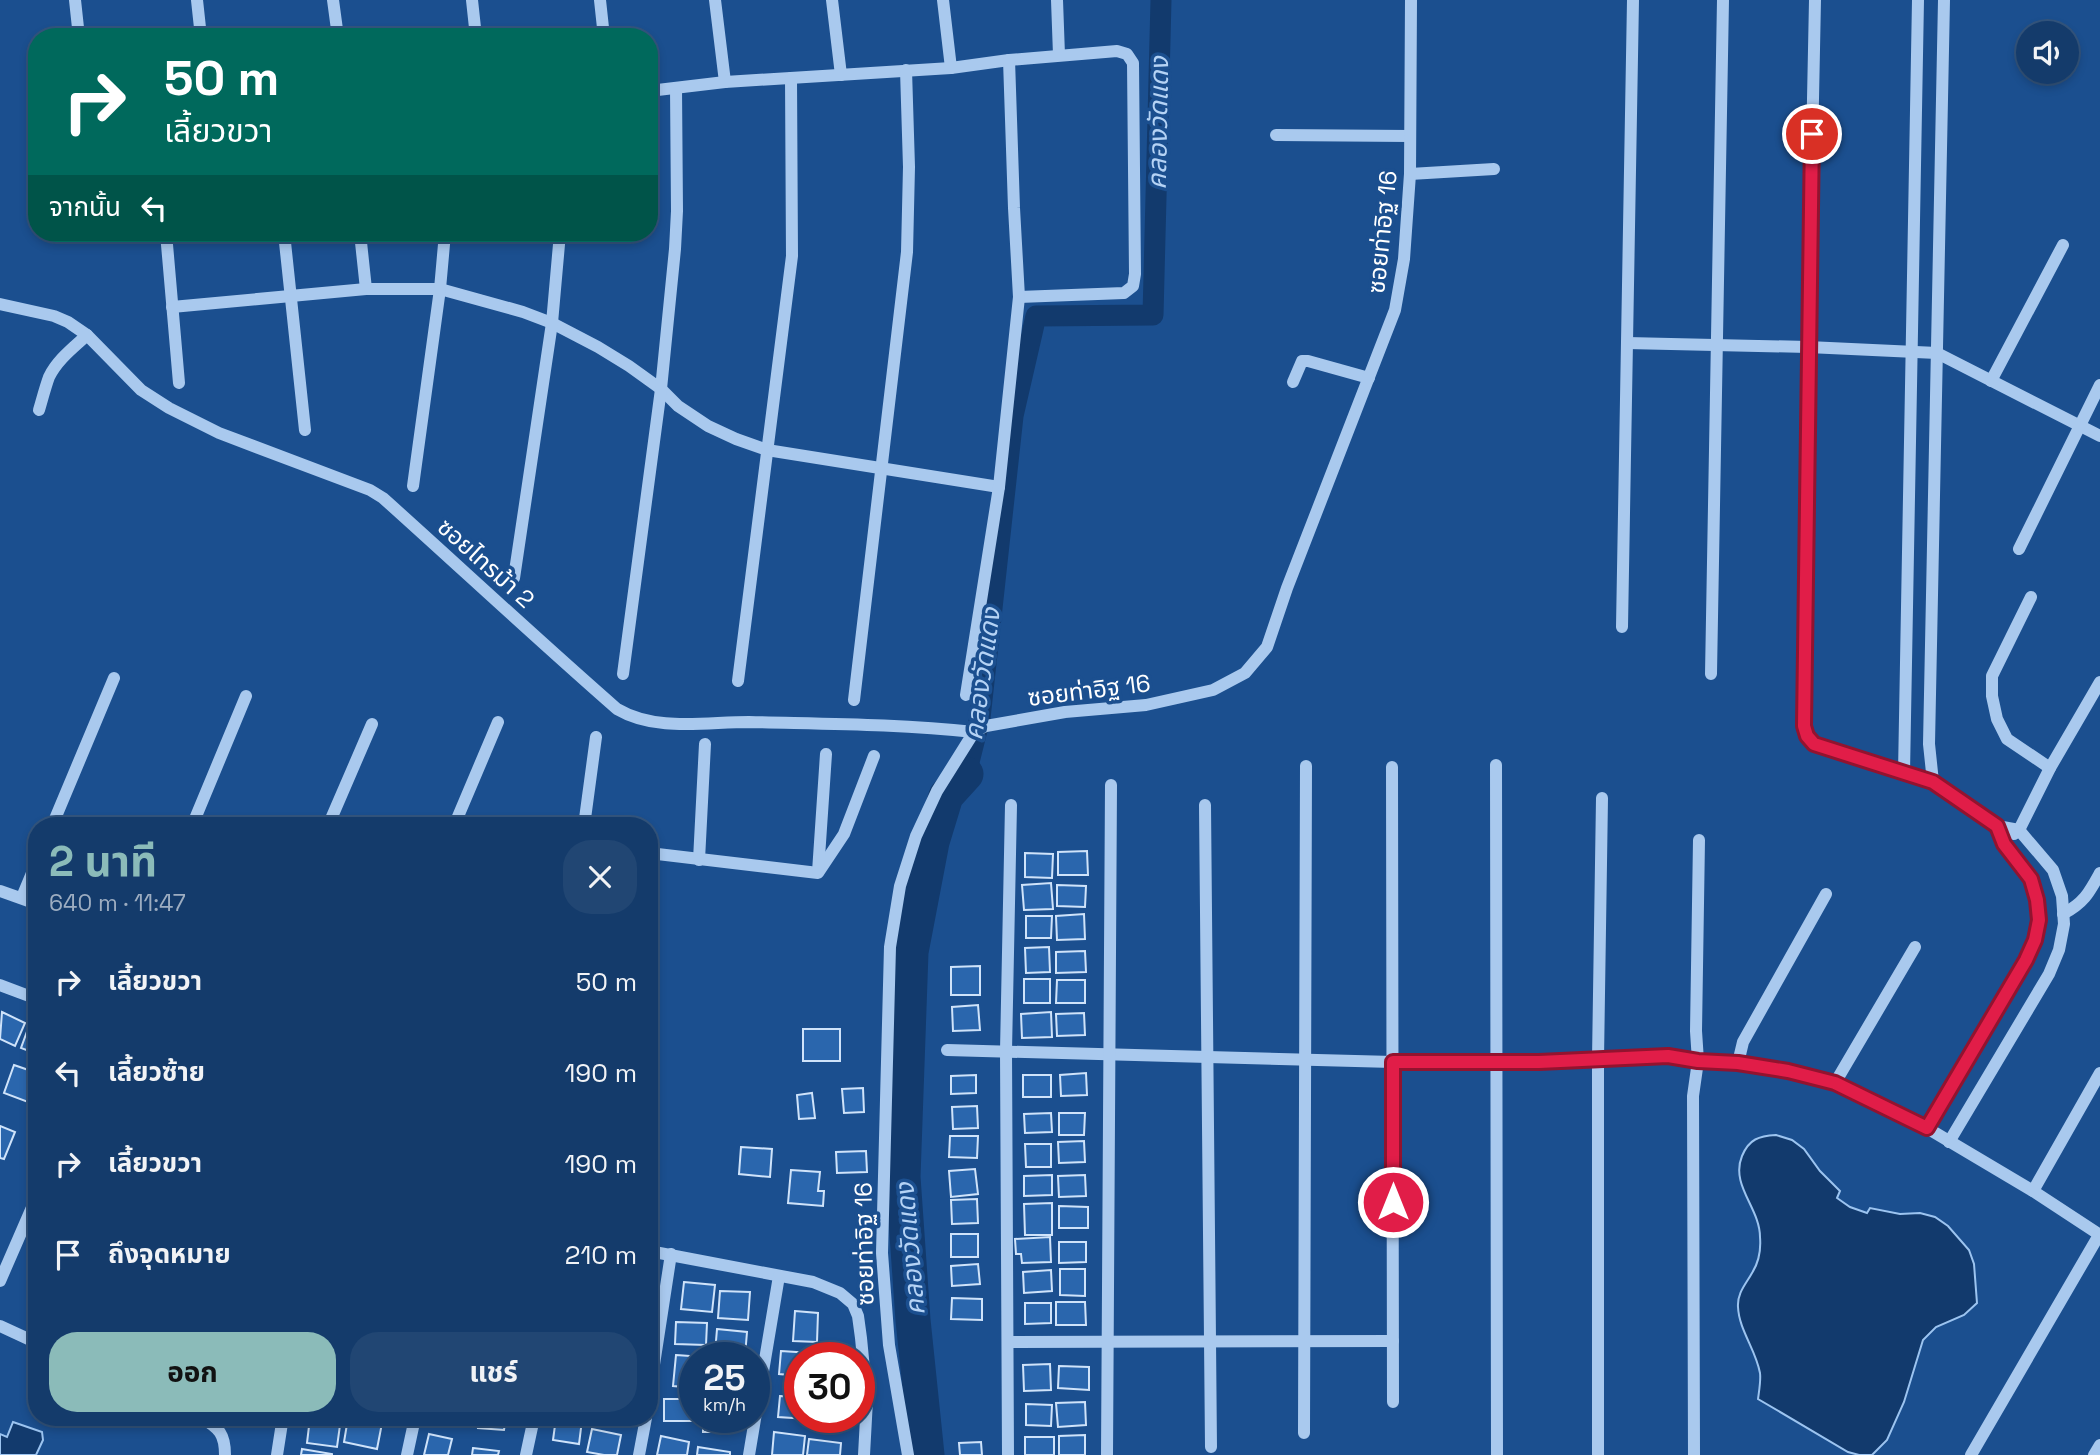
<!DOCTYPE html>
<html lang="th">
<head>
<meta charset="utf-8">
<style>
  :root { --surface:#143b6b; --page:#214673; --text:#f1f3f6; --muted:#9dadc1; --line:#33557e; --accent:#8bbbb9 }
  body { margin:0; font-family:"Space Grotesk","Noto Sans Thai",sans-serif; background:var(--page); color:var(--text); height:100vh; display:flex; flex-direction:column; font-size:26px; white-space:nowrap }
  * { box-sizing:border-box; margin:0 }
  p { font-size:23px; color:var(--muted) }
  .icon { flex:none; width:38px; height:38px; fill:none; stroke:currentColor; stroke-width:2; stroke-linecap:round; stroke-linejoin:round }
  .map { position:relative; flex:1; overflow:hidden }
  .sheet { position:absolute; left:28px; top:817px; width:630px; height:609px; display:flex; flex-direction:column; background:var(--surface); border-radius:28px; box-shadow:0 4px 10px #0003,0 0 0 2px var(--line) }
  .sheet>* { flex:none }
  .guide { position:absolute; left:28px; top:28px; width:630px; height:214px; border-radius:28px; box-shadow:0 4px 10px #0003,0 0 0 2px var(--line); background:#00695c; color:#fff; overflow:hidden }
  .buttons { position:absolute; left:2016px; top:21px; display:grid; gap:14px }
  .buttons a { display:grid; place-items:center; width:63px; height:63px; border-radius:50%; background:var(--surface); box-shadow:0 4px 10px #0003,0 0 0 2px var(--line); font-size:35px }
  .speed { position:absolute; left:679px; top:1342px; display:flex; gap:14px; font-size:35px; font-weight:700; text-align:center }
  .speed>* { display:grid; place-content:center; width:91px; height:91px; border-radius:50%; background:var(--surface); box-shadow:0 4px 10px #0003,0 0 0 2px var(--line); line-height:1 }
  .speed small { font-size:18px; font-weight:400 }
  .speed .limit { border:10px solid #d22; background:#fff; color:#111 }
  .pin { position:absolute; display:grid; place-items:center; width:60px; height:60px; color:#fff; margin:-30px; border:4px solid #fff; border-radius:50%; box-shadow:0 2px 7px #0007 }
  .me { position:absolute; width:77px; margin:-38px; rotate:0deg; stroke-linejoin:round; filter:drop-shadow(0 0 5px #0008) }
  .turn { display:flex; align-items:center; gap:24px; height:147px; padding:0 21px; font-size:32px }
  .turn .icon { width:91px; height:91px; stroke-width:2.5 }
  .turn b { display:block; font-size:49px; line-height:60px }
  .then { display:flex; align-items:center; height:66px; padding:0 21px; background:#0003; gap:14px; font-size:26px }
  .round { display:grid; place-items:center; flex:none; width:74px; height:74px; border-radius:28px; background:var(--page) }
  .headline { display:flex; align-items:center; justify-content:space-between; height:119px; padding:0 21px }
  h1 { font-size:42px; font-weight:700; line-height:52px; color:var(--accent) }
  .primary-button { display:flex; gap:14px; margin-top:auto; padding:14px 21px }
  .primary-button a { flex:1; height:80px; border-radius:28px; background:var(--accent); color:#111; font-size:28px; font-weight:700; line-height:80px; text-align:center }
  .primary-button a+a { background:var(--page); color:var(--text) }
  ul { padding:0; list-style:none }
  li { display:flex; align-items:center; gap:21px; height:91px; padding:0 21px }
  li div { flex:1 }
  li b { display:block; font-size:26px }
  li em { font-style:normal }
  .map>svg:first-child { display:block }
  .water { fill:#123a6d; stroke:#9cc4f0; stroke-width:2 }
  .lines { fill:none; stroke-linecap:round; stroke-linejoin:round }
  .canal { stroke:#123a6d; stroke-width:21 }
  .river { stroke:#123a6d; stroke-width:35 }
  .building { fill:#2a66ad; stroke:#cfe3fa; stroke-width:2 }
  .minor { stroke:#a9c9ee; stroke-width:12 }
  .route-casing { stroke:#92132f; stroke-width:18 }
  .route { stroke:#e11d48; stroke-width:12 }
  .labels { text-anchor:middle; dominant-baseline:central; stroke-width:7; stroke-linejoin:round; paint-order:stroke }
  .street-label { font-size:24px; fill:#fff; stroke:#1b4f8f }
  .water-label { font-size:26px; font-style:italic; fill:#b5d3f5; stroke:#1b4f8f }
</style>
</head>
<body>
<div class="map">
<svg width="2100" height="1455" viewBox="0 0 2100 1455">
  <rect width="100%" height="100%" fill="#1b4f8f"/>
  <g class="water">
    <path d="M1776,1135L1792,1140L1804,1149L1820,1171L1840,1191L1837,1198L1850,1207L1867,1213L1870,1208L1900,1214L1920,1213L1935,1217L1948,1226L1969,1250L1974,1264L1977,1303L1964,1315L1936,1327L1923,1340L1904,1402L1887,1440L1872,1455H1859L1848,1452L1758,1399C1759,1391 1761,1381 1760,1373C1756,1350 1739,1330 1738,1307C1737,1293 1746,1284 1752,1273C1759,1262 1761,1249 1760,1237C1760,1208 1730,1185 1742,1156C1749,1139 1759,1136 1776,1135Z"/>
    <path d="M13,1422L42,1432L43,1440L36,1455H0V1434L7,1437Z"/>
  </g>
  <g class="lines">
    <path class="canal" d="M966,774L980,718L1013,416L1036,316L1153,315L1161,0"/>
    <path class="river" d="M927,1455L913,1320L903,1177L911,952L932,842L946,796L966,774"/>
  </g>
  <g class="building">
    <path d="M1087,851L1088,875H1058V852Z"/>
    <path d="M1025,853L1053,854L1052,878L1025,877Z"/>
    <path d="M1051,883L1053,909L1024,910L1022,885Z"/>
    <path d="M1057,885L1086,886L1085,907L1057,906Z"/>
    <path d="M1084,914L1085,939L1057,940L1056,916Z"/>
    <path d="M1026,916H1052L1051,938H1026Z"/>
    <path d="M1049,947L1050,972L1026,973L1025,948Z"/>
    <path d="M1085,951L1086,972L1056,973V952Z"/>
    <path d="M980,966V995H951V967Z"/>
    <rect x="1024" y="979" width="26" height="24"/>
    <path d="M1057,980H1085V1003H1056Z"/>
    <path d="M978,1005L980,1030L953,1031L952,1007Z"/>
    <path d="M2,1012L25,1023L15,1046L0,1039Z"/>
    <path d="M1051,1012L1052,1037L1022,1038L1021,1014Z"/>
    <path d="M1084,1013L1085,1035L1057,1036L1056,1014Z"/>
    <path d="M29,1026L37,1029V1054L21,1048Z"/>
    <rect x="803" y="1029" width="37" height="32"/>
    <path d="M14,1065L37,1073L28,1102L4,1093Z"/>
    <path d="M1086,1073L1087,1095L1061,1096L1060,1075Z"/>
    <path d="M976,1075V1093L951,1094V1076Z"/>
    <rect x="1023" y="1075" width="28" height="22"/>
    <path d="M863,1088L864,1112L844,1113L842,1089Z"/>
    <path d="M812,1093L815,1118L799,1119L797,1095Z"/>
    <path d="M977,1106L978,1128L953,1129L952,1107Z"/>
    <path d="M1051,1113L1052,1132L1025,1133L1024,1114Z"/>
    <path d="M1059,1113H1085L1084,1135H1059Z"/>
    <path d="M0,1126L15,1132L4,1159L0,1158Z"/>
    <path d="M950,1136H978L977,1158L949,1157Z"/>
    <path d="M1084,1141L1085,1162L1059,1163L1058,1142Z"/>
    <path d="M1025,1144H1051V1167H1026Z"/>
    <path d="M741,1147L772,1149L770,1177L739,1174Z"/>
    <path d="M866,1151L867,1172L837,1173L836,1152Z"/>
    <path d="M975,1169L978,1194L951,1197L949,1171Z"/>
    <path d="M791,1170L820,1172L818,1191H824L823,1206L788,1203Z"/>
    <path d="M1052,1175V1195L1024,1196V1176Z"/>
    <path d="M1085,1175L1086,1196L1059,1197L1058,1176Z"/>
    <path d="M977,1199L978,1223L952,1224L951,1200Z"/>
    <path d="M1052,1203V1235H1025L1024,1204Z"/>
    <path d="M1059,1206L1088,1207V1228H1059Z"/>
    <rect x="951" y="1234" width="27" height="23"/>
    <path d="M1050,1237L1051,1262L1022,1263L1021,1254H1016L1015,1239Z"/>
    <path d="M1059,1242H1086V1262L1059,1263Z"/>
    <path d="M978,1264L980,1284L952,1286L951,1266Z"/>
    <path d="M1060,1269H1085V1296L1060,1295Z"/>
    <path d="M1051,1270L1052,1291L1024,1293L1023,1272Z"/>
    <path d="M684,1282L715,1285L712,1312L681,1309Z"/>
    <path d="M720,1291L750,1292L748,1320L718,1318Z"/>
    <path d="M952,1298L982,1299V1320L951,1319Z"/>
    <path d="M1056,1302H1085L1086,1325H1056Z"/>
    <path d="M1025,1303H1051V1323L1025,1324Z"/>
    <path d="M795,1311L818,1313L817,1342L793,1341Z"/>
    <path d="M676,1322L707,1323L706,1345L675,1344Z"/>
    <path d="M717,1329L747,1332L745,1356L715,1353Z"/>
    <path d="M781,1351L811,1353V1358H800V1376L779,1374Z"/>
    <path d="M676,1355L704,1357L695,1358V1388L673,1386Z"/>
    <path d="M1050,1364L1051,1390L1024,1391L1023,1365Z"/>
    <path d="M1059,1366L1089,1367V1390L1058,1388Z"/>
    <path d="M780,1396L800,1397V1418L808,1419L778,1417Z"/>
    <rect x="664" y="1399" width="31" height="22"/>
    <path d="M1085,1402L1086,1425L1058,1427L1056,1403Z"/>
    <path d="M1026,1404L1052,1405L1051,1426L1026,1425Z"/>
    <path d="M310,1418H341L337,1447L307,1443Z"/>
    <path d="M348,1418H383L377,1449L344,1442Z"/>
    <path d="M431,1418H460L459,1423Z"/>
    <path d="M479,1418H506L504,1430L478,1428Z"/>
    <path d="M556,1418L582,1420L579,1444L553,1440Z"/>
    <rect x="703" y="1418" width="31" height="14"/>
    <path d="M815,1418H845L844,1426L814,1423Z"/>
    <path d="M592,1429L621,1435L617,1455H604L587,1452Z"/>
    <path d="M774,1432L805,1436L803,1455H772Z"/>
    <path d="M429,1434L452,1439L448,1455H424Z"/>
    <path d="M1085,1435V1455H1059V1436Z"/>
    <path d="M661,1436L689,1442L687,1455H657Z"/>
    <rect x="1025" y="1437" width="29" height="18"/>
    <path d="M809,1439L841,1443L840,1455H807Z"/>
    <path d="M981,1442L982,1455H960L959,1443Z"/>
    <path d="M698,1447L730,1452V1455H697Z"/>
    <path d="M473,1448L499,1451L498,1455H472Z"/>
    <path d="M302,1449L332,1454V1455H301Z"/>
  </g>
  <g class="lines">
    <g class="minor">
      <path d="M75,0L79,37"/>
      <path d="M197,0L201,37"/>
      <path d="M333,0L338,37"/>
      <path d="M472,0L476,37"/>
      <path d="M600,0L604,37"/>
      <path d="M715,0L725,82"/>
      <path d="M832,0L841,75"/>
      <path d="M943,0L951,68"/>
      <path d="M1057,0L1059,55"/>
      <path d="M1815,0L1808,347L1804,726L1807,736L1814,743L1933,782L1997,826L2019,830L2053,870L2062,896L2064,924L2059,950L2049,974L1949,1142"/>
      <path d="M649,91L725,82L951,68L1009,60L1117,51L1127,54L1133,63L1135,274L1133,286L1124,293L1019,297"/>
      <path d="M1276,135L1410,136"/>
      <path d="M1410,174L1494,169"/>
      <path d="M166,233L179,383"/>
      <path d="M284,233L305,430"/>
      <path d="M360,233L366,289"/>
      <path d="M0,304L54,316L68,322L87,335L141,390L169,408L219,433L370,490L383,498C461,568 538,640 617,709C656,732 705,722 749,722C824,724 899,724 974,732"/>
      <path d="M172,307L366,289H440L523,312L552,323L598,347L629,366L661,389L678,406L708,426L736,439L767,450L999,487"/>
      <path d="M1627,343L1808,347L1937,353L2100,436"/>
      <path d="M1991,381L2063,245"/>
      <path d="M1293,382L1302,361H1308L1369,378"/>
      <path d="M39,410C42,400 45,388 49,377C57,360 73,348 87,335"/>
      <path d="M413,486L440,289L445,233"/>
      <path d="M2019,549L2100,385"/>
      <path d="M514,578L552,323L560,233"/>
      <path d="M2031,597L1992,676V696L1997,719L2007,739L2050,768"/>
      <path d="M1622,627L1633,0"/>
      <path d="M623,674L661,389L675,249L677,211L676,88"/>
      <path d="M1711,674L1723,0"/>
      <path d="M738,681L792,256L791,78"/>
      <path d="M966,695L999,487L1019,297L1014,208L1009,60"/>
      <path d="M854,700L907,252L909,167L906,70"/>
      <path d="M1496,765L1497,1455"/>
      <path d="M1392,767L1393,1402"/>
      <path d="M1904,773L1918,0"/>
      <path d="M1933,782L1929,744L1944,0"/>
      <path d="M1205,805L1211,1447"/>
      <path d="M52,826L114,678"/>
      <path d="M192,826L246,696"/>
      <path d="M328,826L372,724"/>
      <path d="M454,826L498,722"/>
      <path d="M584,826L596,737"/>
      <path d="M2014,834L2019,830L2050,768L2100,682"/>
      <path d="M649,853L818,873L844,834L874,756"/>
      <path d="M699,860L705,744"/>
      <path d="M818,872L826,754"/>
      <path d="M0,891L37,904"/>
      <path d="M22,897L37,861"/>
      <path d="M2063,914C2084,903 2089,893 2100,873"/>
      <path d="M0,985L37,999"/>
      <path d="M947,1050L1393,1062H1539L1668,1056L1698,1061L1738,1063L1788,1071L1835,1083L1927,1128L2033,1191L2100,1235"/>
      <path d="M1738,1063L1743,1042L1826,894"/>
      <path d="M1835,1083L1915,947"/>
      <path d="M1927,1128L2026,960C2038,934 2046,903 2029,877C2016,858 2006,848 1997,826"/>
      <path d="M2033,1191L2100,1073"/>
      <path d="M649,1251L813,1282L840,1293L853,1304L858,1316L861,1338L867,1400L864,1455"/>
      <path d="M0,1281L37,1196"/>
      <path d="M0,1326L37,1343"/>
      <path d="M1008,1342L1393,1341"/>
      <path d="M649,1397L671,1254"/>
      <path d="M202,1418C219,1428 225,1434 225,1455"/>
      <path d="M1304,1433L1306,766"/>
      <path d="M277,1455L282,1423"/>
      <path d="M407,1455L415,1418"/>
      <path d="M526,1455L534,1418"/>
      <path d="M639,1455L646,1418"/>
      <path d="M749,1455L779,1276"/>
      <path d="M908,1455L889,1345L882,1253L890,947L900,886L916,836L937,791L974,732L986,726L1065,712L1146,705L1213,690L1245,673L1267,647L1287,588L1395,310L1404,259L1410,174L1411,0"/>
      <path d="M1008,1455L1006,1051L1011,805"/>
      <path d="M1107,1455L1111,785"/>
      <path d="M1598,1455V1059L1602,798"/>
      <path d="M1694,1455L1693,1096L1698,1061L1696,1031L1699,840"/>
      <path d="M1971,1455L2099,1235"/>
      <path d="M2094,1455L2100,1445"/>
    </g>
  </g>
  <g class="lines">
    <defs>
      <path id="route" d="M1393,1202V1062H1539L1668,1056L1698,1061L1738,1063L1788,1071L1835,1083L1927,1128L2026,960L2035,940L2039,920L2037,900L2031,879L2004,844L1997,826L1933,782L1814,744L1807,736L1804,726L1812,134"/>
    </defs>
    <use href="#route" class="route-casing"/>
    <use href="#route" class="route"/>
  </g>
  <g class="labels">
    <g class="street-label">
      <text transform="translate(1382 232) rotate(-84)">ซอยท่าอิฐ 16</text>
      <text transform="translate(486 563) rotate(42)">ซอยไทรม้า 2</text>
      <text transform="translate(1089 690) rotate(-7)">ซอยท่าอิฐ 16</text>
      <text transform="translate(864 1244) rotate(-91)">ซอยท่าอิฐ 16</text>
    </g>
    <g class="water-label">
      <text transform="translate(1158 123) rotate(-89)">คลองวัดแดง</text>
      <text transform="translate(982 674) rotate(-82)">คลองวัดแดง</text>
      <text transform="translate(910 1249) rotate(-95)">คลองวัดแดง</text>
    </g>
  </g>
</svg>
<div class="buttons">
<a><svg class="icon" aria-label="sound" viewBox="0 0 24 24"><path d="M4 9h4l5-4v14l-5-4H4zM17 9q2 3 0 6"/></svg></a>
</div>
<div class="speed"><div>25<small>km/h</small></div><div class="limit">30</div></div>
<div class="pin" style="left:1812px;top:134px;background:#d93025"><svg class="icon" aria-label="arrive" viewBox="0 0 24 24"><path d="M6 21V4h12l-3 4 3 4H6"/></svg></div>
<svg class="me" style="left:1393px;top:1202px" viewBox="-20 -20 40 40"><circle r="17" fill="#e11d48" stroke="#fff" stroke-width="3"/><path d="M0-11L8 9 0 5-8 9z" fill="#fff"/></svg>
<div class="guide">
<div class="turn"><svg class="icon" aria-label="right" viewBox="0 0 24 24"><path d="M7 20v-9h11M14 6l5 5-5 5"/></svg><div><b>50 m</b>เลี้ยวขวา</div></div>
<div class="then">จากนั้น<svg class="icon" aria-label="left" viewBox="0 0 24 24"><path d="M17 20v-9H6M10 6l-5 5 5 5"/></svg></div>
</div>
<section class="sheet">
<div class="headline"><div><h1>2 นาที</h1><p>640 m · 11:47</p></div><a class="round"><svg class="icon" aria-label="close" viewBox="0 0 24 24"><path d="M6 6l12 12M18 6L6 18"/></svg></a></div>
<ul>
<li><svg class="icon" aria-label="right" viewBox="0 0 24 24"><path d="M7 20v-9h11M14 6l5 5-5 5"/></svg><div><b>เลี้ยวขวา</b></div><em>50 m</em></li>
<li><svg class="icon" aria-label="left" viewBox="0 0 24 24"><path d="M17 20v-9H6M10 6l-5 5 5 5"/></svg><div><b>เลี้ยวซ้าย</b></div><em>190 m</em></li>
<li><svg class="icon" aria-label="right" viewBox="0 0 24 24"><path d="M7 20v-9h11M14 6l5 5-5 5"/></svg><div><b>เลี้ยวขวา</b></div><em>190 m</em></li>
<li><svg class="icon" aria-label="arrive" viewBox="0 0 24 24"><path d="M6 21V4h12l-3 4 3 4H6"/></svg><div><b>ถึงจุดหมาย</b></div><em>210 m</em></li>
</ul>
<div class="primary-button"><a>ออก</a><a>แชร์</a></div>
</section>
</div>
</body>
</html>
